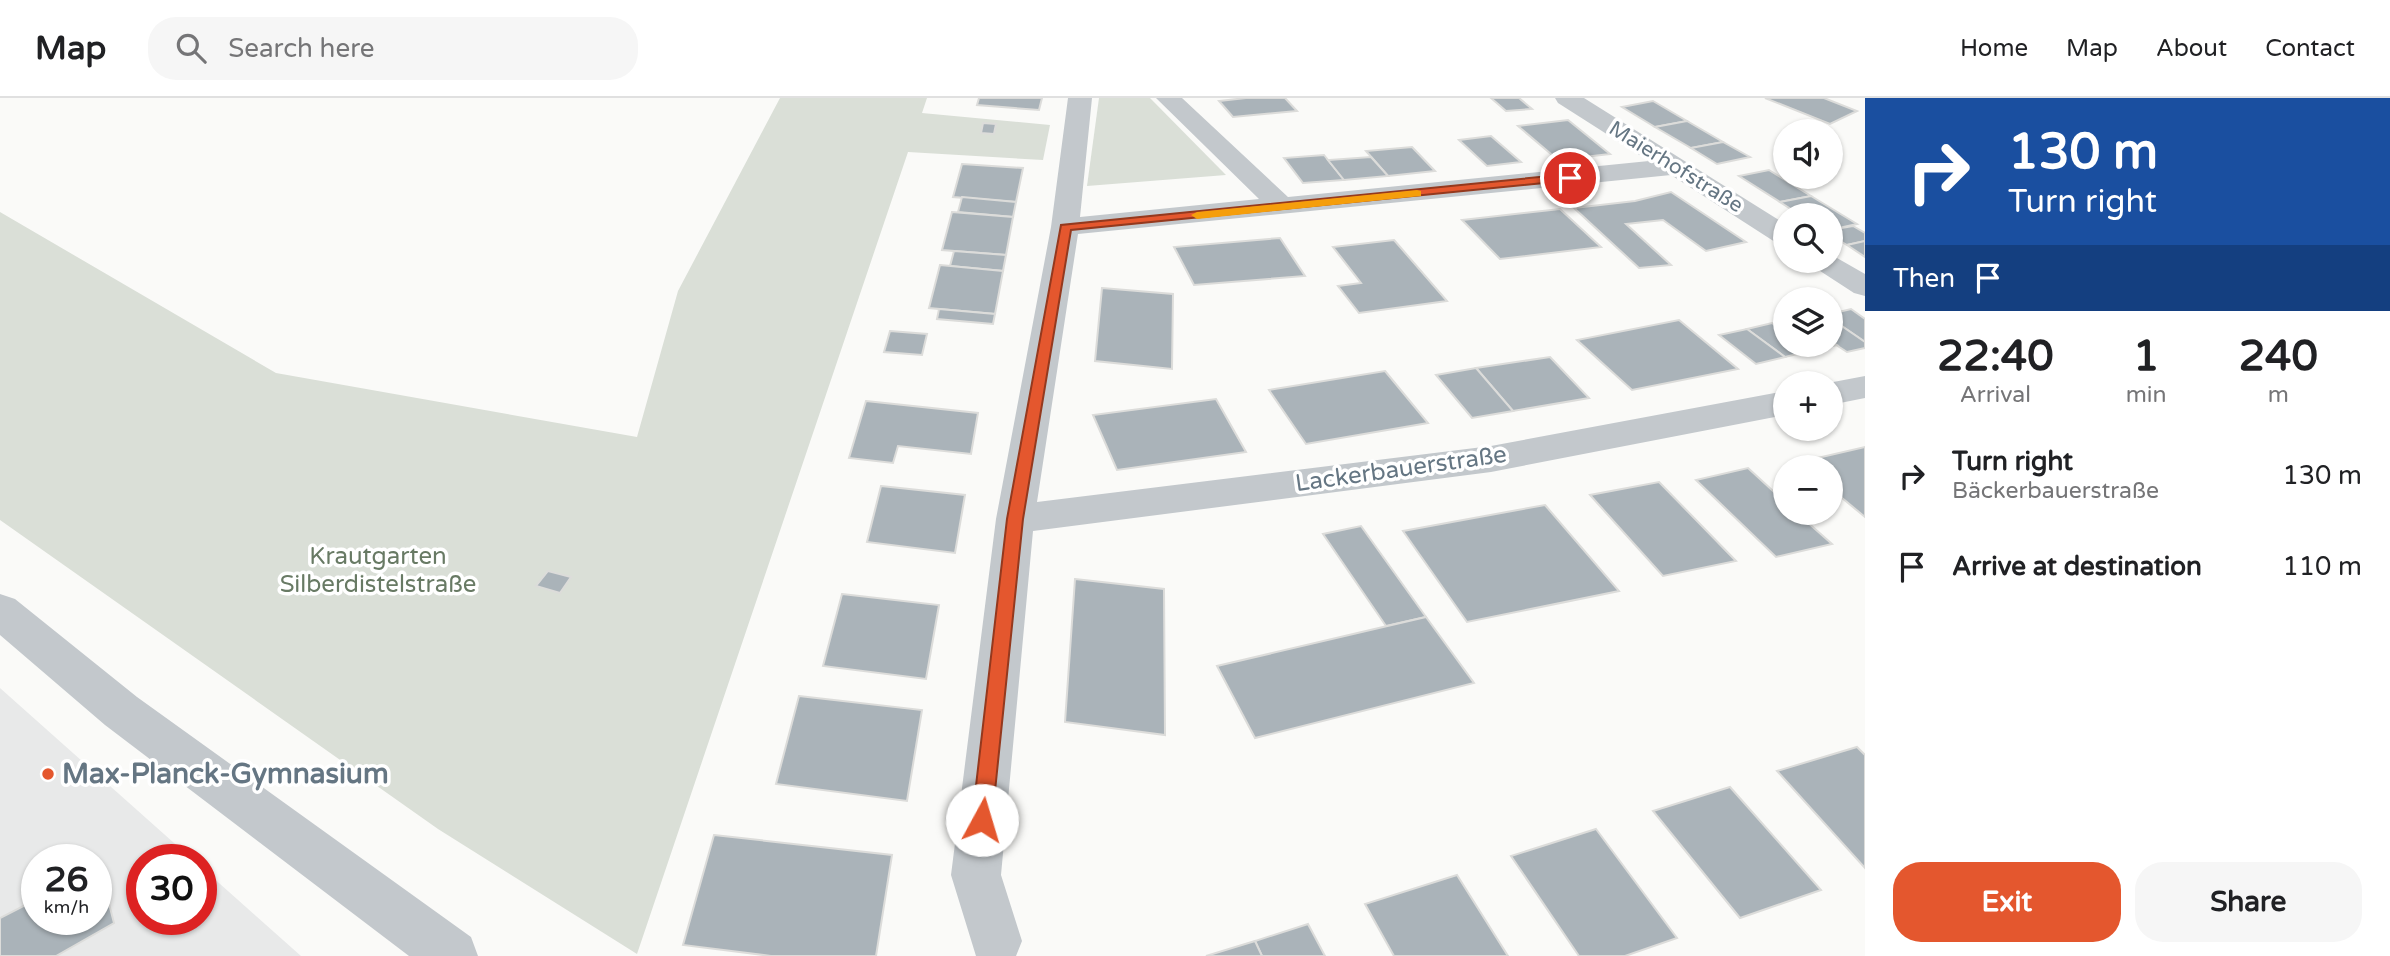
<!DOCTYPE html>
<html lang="en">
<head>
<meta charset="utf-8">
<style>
  :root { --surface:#fff; --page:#f6f6f6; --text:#202124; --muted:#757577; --line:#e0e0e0; --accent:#e4572e }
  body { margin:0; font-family:"Varela Round",sans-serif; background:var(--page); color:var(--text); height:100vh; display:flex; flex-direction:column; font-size:26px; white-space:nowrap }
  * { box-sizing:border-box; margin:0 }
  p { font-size:23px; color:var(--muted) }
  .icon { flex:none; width:38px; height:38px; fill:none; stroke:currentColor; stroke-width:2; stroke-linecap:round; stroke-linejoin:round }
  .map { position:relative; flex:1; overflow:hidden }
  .side { display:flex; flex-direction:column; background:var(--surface); width:525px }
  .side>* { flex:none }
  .banner { background:#1a4fa0; color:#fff; overflow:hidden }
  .fabs { position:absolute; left:1773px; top:21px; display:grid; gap:14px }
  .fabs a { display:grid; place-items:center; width:70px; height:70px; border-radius:50%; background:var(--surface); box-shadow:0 2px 5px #0004; font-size:35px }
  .speed { position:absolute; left:21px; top:746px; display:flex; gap:14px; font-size:35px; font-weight:700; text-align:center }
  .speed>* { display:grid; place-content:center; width:91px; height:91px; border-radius:50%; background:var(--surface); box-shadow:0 2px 5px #0004; line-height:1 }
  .speed small { font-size:18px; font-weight:400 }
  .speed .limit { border:10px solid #d22; background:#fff; color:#111 }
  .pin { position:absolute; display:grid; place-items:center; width:60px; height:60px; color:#fff; margin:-30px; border:4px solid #fff; border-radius:50%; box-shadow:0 2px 7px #0007 }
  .me { position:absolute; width:77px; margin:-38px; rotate:6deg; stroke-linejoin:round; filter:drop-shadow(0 0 5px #0008) }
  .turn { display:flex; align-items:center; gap:24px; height:147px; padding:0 28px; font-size:32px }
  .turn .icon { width:91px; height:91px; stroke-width:2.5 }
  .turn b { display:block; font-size:49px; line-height:60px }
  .then { display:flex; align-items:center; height:66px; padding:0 28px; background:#0003; gap:14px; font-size:26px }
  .eta { display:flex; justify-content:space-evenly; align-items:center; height:119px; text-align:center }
  .eta b { font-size:42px; font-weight:700; line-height:49px }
  .action { display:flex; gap:14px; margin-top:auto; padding:14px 28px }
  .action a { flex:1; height:80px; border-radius:28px; background:var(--accent); color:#fff; font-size:28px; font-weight:700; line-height:80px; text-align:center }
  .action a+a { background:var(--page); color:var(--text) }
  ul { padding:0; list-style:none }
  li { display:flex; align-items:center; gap:21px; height:91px; padding:0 28px }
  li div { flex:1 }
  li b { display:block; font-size:26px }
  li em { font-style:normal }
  header { display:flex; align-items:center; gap:42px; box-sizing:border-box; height:98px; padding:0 35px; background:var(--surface); border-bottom:2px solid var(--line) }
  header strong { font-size:33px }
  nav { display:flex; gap:38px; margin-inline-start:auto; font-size:24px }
  .search { width:490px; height:63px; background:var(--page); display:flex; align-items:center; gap:18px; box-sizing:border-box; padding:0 24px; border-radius:28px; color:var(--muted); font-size:26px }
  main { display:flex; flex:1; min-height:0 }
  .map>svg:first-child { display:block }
  .built { fill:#e8e9e9; fill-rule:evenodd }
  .green { fill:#dadfd7 }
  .building { fill:#aab3b9; stroke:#dcdcda; stroke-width:2 }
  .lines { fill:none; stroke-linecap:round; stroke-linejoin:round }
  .street { fill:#c3c8cc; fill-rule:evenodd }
  .route { fill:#e4572e; stroke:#94391e; stroke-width:2 }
  .slow { fill:#f59e0b }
  .poi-dot { fill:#e4572e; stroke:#fff; stroke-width:2.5 }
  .labels { text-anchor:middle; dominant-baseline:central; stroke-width:7; stroke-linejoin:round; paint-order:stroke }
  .far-street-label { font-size:21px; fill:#657683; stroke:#fff }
  .street-label { font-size:24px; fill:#657683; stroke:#fff }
  .park-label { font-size:24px; fill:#687a64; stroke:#fff }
  .near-poi-label { font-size:28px; font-weight:bold; fill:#657683; stroke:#fff; text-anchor:start }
</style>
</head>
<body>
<header>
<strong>Map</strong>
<div class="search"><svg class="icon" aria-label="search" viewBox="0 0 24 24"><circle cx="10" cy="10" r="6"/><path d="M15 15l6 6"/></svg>Search here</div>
<nav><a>Home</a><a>Map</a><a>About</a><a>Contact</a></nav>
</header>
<main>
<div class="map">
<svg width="1865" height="858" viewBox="0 0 1865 858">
  <rect width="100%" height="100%" fill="#fafaf8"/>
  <path class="built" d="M0,590L192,761H142V821H201V769L301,858H0ZM37,761H96V821H37Z"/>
  <g class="green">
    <path d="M780,0H927L922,15L1050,27L1043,62L908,54L637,856L438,731L0,422V114L276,275L637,339L678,193Z"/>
    <path d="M1099,0H1150L1226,77L1087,88Z"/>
  </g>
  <g class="building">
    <path d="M979,0H1042L1039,12L977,7Z"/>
    <path d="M1246,0H1285L1297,13L1233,19L1219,3Z"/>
    <path d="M1491,0H1519L1532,11L1506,13Z"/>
    <path d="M1765,0H1824L1857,13L1830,26Z"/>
    <path d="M1653,3L1687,23L1655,29L1622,9Z"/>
    <path d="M1568,22L1610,56L1558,62L1518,28Z"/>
    <path d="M1687,23L1723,44L1691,50L1655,29Z"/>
    <path d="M983,25L996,26L994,36L981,35Z"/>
    <path d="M1491,38L1521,64L1487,68L1459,42Z"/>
    <path d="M1723,44L1750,59L1717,66L1691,50Z"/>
    <path d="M1412,49L1435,73L1388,78L1366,53Z"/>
    <path d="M1324,57L1344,82L1303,85L1284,60Z"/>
    <path d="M1371,59L1388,78L1344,82L1328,62Z"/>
    <path d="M962,66L1023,70L1016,104L953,99Z"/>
    <path d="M1769,72L1811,98L1780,104L1739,78Z"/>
    <path d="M1671,94L1746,144L1706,153L1663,122L1626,126L1671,167L1639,170L1574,110L1635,103Z"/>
    <path d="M1811,98L1857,126L1830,132V117H1800L1780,104Z"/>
    <path d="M962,99L1016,104L1013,119L958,114Z"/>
    <path d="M1560,111L1601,149L1500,161L1462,122Z"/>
    <path d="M952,114L1013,119L1006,157L942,152Z"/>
    <path d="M1853,128L1865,135V143L1847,147L1830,137V132Z"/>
    <path d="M1280,140L1305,178L1194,187L1174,149Z"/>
    <path d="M1394,142L1447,203L1359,215L1338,188L1361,185L1333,149Z"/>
    <path d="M1865,143V159L1847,147Z"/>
    <path d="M954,153L1006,157L1003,173L950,168Z"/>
    <path d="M940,167L1003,173L995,216L929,210Z"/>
    <path d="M1102,190L1173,196L1172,271L1095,263Z"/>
    <path d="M939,211L995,216L993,226L937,221Z"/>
    <path d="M1851,211L1865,221V244L1830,220V216Z"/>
    <path d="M1830,220L1865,244V250L1847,254L1830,243Z"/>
    <path d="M1679,222L1738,271L1632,292L1577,242Z"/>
    <path d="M1772,225L1785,235V247H1801L1810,253L1785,259L1747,231Z"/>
    <path d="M1747,231L1785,259L1756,266L1719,237Z"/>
    <path d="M890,233L927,236L922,257L884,254Z"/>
    <path d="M1830,243L1837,247L1810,253L1801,247H1830Z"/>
    <path d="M1550,259L1589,300L1513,313L1476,270Z"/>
    <path d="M1476,270L1513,313L1472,320L1436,277Z"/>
    <path d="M1385,273L1428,325L1306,346L1269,292Z"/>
    <path d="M1216,301L1246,354L1117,372L1093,317Z"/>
    <path d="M866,303L978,315L971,356L898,348L893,365L849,360Z"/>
    <path d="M1865,349V419L1830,390V369H1806L1800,364Z"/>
    <path d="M1748,370L1785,404V415H1797L1832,446L1776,459L1696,382Z"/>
    <path d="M1659,384L1736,463L1663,478L1590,397Z"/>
    <path d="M881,388L965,397L955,455L867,444Z"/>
    <path d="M1545,407L1619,493L1467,524L1403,433Z"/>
    <path d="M1361,428L1426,519L1386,528L1323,436Z"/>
    <path d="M548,473L571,479L560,495L536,488Z"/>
    <path d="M1075,481L1164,491L1165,637L1065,624Z"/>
    <path d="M842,496L939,507L926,581L823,568Z"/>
    <path d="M1426,519L1474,585L1255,640L1217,568Z"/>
    <path d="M799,598L922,612L907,703L776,686Z"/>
    <path d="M1857,649L1865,657V770L1777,673Z"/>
    <path d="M1730,689L1821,792L1740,820L1653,713Z"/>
    <path d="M1596,731L1677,840L1625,858H1579L1511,758Z"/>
    <path d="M714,737L892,757L876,858H771L683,847Z"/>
    <path d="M99,767L114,825L56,858H0V820L37,801V821H96V769Z"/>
    <path d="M1457,777L1508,858H1394L1365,806Z"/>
    <path d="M1308,826L1325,858H1262L1255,843Z"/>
    <path d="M1255,843L1262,858H1206Z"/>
  </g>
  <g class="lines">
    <g class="street">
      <path d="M1068,0H1092L1080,119L1259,101L1156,0H1182L1288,99L1649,63L1558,5L1555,0H1584L1785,126V147L1775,144L1671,77L1078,136L1037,404L1491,348L1785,293V317L1491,374L1033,433L1001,777L1022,843L1016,858H976L951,777L996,421L1051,129Z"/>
      <path d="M1830,156L1865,176V198L1854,195L1814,169L1809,163H1830Z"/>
      <path d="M1865,278V300L1830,307V285H1828Z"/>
      <path d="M0,496L15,501L137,599L471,839L478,858H409L105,627L0,537Z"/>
    </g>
  </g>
  <path class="route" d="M1570,76L1575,80L1574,82L1071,132L1023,421L992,722L989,729L982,732L975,729L972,722L1007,421L1061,127Z"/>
  <path class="slow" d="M1417,92L1421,93V98L1197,121L1191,117L1197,114Z"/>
  <circle class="poi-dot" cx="48" cy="676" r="7"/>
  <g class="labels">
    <g class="far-street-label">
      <text transform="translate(1676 69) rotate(32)">Maierhofstraße</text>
    </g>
    <g class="street-label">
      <text transform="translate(1401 371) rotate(-8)">Lackerbauerstraße</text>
    </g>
    <g class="park-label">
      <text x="378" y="458">Krautgarten<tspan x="378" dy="28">Silberdistelstraße</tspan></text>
    </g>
    <g class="near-poi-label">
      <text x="62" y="676">Max-Planck-Gymnasium</text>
    </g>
  </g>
</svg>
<div class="fabs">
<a><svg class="icon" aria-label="sound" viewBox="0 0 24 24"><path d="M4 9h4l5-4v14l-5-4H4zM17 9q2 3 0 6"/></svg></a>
<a><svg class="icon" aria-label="search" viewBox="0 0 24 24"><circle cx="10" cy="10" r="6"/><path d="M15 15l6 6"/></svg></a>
<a><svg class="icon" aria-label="layers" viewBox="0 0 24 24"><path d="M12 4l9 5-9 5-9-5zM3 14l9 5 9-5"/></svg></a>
<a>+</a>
<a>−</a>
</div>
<div class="speed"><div>26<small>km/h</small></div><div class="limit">30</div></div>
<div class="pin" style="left:1570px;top:80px;background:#d93025"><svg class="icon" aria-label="arrive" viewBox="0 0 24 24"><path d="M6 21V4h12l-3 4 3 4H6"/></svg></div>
<svg class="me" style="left:982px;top:722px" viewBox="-20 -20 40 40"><circle r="19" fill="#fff"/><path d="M0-13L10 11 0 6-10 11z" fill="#e4572e"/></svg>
</div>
<section class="side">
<div class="banner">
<div class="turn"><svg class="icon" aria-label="right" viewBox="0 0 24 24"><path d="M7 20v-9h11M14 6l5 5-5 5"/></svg><div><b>130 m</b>Turn right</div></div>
<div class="then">Then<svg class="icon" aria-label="arrive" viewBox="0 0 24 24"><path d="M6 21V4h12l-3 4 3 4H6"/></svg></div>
</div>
<div class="eta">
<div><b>22:40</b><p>Arrival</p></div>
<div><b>1</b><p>min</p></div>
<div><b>240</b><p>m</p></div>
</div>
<ul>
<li><svg class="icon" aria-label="right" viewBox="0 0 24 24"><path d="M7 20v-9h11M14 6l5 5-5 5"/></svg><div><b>Turn right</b><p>Bäckerbauerstraße</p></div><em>130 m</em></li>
<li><svg class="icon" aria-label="arrive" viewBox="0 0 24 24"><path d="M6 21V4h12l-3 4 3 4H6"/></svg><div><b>Arrive at destination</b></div><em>110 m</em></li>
</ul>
<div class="action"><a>Exit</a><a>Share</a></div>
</section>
</main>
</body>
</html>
